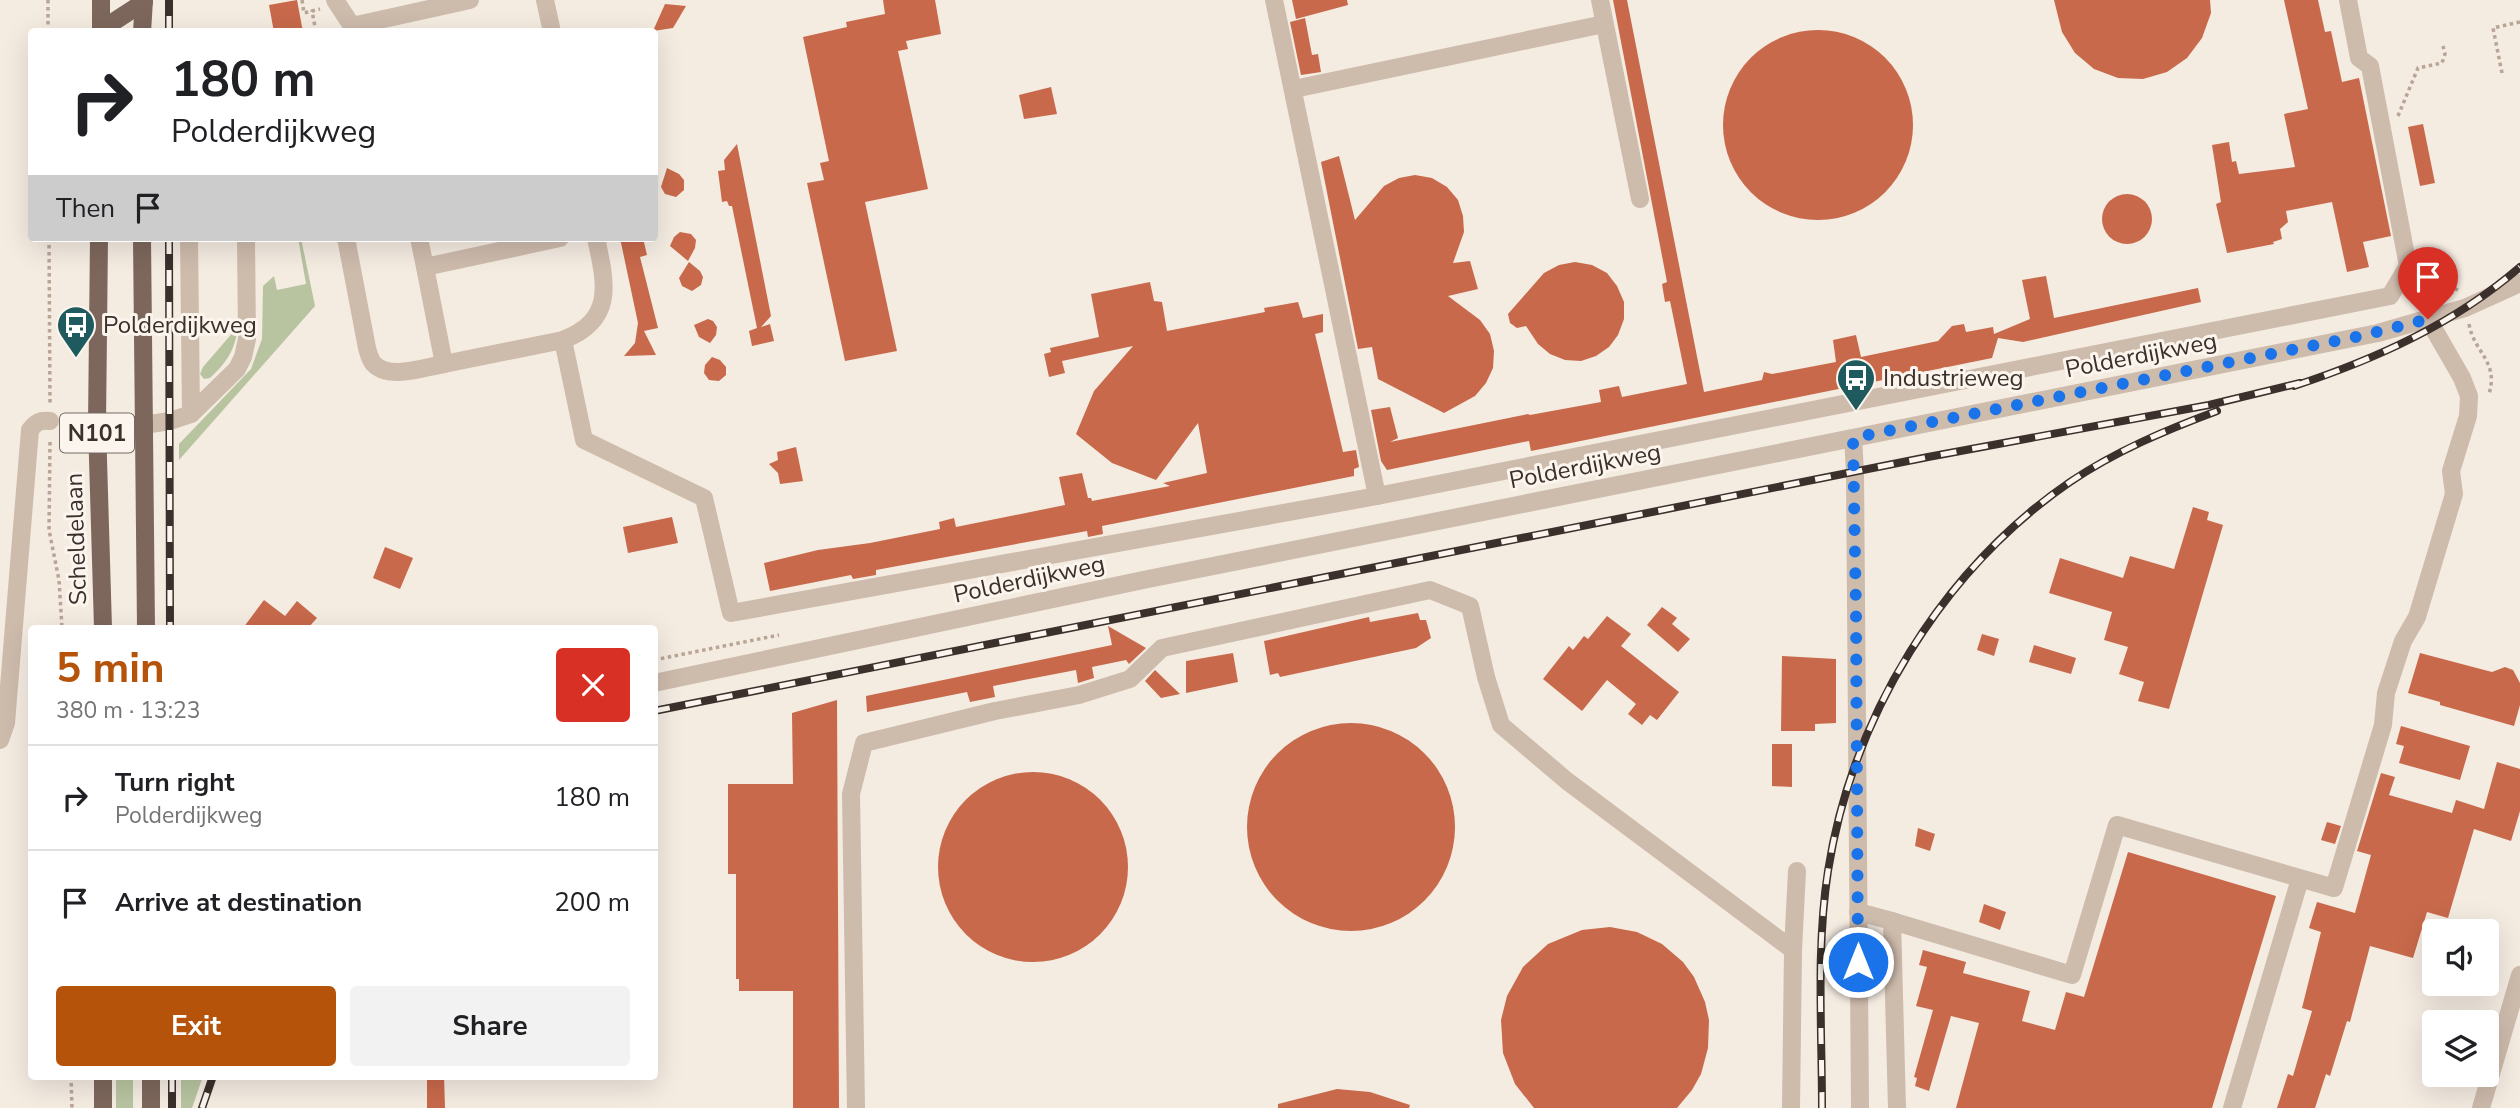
<!DOCTYPE html>
<html lang="en">
<head>
<meta charset="utf-8">
<style>
  :root { --surface:#fff; --page:#f2f2f2; --text:#202124; --muted:#757577; --line:#e0e0e0; --accent:#b45309 }
  body { margin:0; font-family:"Nunito Sans",sans-serif; background:var(--page); color:var(--text); height:100vh; display:flex; flex-direction:column; font-size:26px; white-space:nowrap }
  * { box-sizing:border-box; margin:0 }
  p { font-size:23px; color:var(--muted) }
  .icon { flex:none; width:38px; height:38px; fill:none; stroke:currentColor; stroke-width:2; stroke-linecap:round; stroke-linejoin:round }
  .map { position:relative; flex:1; overflow:hidden }
  .side { position:absolute; left:28px; top:625px; width:630px; height:455px; display:flex; flex-direction:column; background:var(--surface); border-radius:7px; box-shadow:0 7px 28px #0002 }
  .side>* { flex:none }
  .top-card { position:absolute; left:28px; top:28px; width:630px; height:214px; border-radius:7px; box-shadow:0 7px 28px #0002; background:#fff; color:var(--text); overflow:hidden }
  .controls { position:absolute; left:2422px; top:919px; display:grid; gap:14px }
  .controls a { display:grid; place-items:center; width:77px; height:77px; border-radius:7px; background:var(--surface); box-shadow:0 7px 28px #0002; font-size:35px }
  .pin { position:absolute; display:grid; place-items:center; width:60px; height:60px; color:#fff; margin:-72px -30px; border-radius:50% 50% 50% 0; rotate:-45deg; box-shadow:0 0 7px #0007 }
  .pin .icon { rotate:45deg }
  .me { position:absolute; width:77px; margin:-38px; rotate:0deg; stroke-linejoin:round; filter:drop-shadow(0 0 5px #0008) }
  .turn { display:flex; align-items:center; gap:24px; height:147px; padding:0 28px; font-size:32px }
  .turn .icon { width:91px; height:91px; stroke-width:2.5 }
  .turn b { display:block; font-size:49px; line-height:60px }
  .then { display:flex; align-items:center; height:66px; padding:0 28px; background:#0003; gap:14px; font-size:26px }
  .round { display:grid; place-items:center; flex:none; width:74px; height:74px; border-radius:7px; background:var(--page) }
  .overview { display:flex; align-items:center; justify-content:space-between; height:119px; padding:0 28px }
  h1 { font-size:42px; font-weight:700; line-height:52px; color:var(--accent) }
  .cta { display:flex; gap:14px; margin-top:auto; padding:14px 28px }
  .cta a { flex:1; height:80px; border-radius:7px; background:var(--accent); color:#fff; font-size:28px; font-weight:700; line-height:80px; text-align:center }
  .cta a+a { background:var(--page); color:var(--text) }
  ul { padding:0; list-style:none }
  li { display:flex; align-items:center; gap:21px; height:105px; padding:0 28px; border-top:2px solid var(--line) }
  li div { flex:1 }
  li b { display:block; font-size:26px }
  li em { font-style:normal }
  .map>svg:first-child { display:block }
  .green { fill:#b8c4a0 }
  .building { fill:#c8694b }
  .lines { fill:none; stroke-linecap:round; stroke-linejoin:round }
  .path { stroke:#b9a596; stroke-width:3.5; stroke-dasharray:3.5 3.5; stroke-linecap:butt }
  .minor { stroke:#cdbbac; stroke-width:18 }
  .major { stroke:#7d675c; stroke-width:18 }
  .rail-casing { stroke:#3b302b; stroke-width:8 }
  .rail { stroke:#fbf5ee; stroke-width:5; stroke-dasharray:16; stroke-linecap:butt }
  .route { stroke:#1a73e8; stroke-width:12; stroke-dasharray:0 21.6 }
  .labels { text-anchor:middle; dominant-baseline:central; stroke-width:6; stroke-linejoin:round; paint-order:stroke }
  .shield { fill:#fbf5ee; stroke:#756b66; stroke-width:2 }
  .shield-label { font-size:23px; font-weight:bold; fill:#3b302b }
  .poi-label { font-size:24px; fill:#3b302b; stroke:#fbf5ee; text-anchor:start }
  .street-label { font-size:24px; fill:#3b302b; stroke:#fbf5ee }
</style>
</head>
<body>
<div class="map">
<svg width="2520" height="1108" viewBox="0 0 2520 1108">
  <rect width="100%" height="100%" fill="#f4ebe1"/>
  <g class="green">
    <path d="M298,238H301L315,306L179,460V444L251,369L262,339L263,286L274,276L277,290L306,284Z"/>
    <path d="M235,330L237,332C234,352 225,364 210,378L204,379L200,374L203,367Z"/>
    <rect x="116" y="1076" width="17" height="32"/>
    <path d="M181,1076H203L192,1108H181Z"/>
  </g>
  <g class="building">
    <path d="M297,0L303,32H274L269,5Z"/>
    <path d="M883,0H935L941,34L906,41L908,49L898,51L928,189L865,202L897,351L845,361L807,183L824,180L820,163L829,161L803,37L847,27L846,22L885,14Z"/>
    <path d="M1292,0H1347L1348,5L1296,19Z"/>
    <path d="M1613,0H1627L1704,392L1762,380L1764,372L1772,374L1836,362L1833,340L1856,335L1861,357L1938,341L1952,326L1964,324L1966,332L1993,327L1994,334L2030,319L2022,280L2046,276L2054,318L2198,288L2201,302L2023,342L1998,338L1992,358L1531,451L1529,441L1387,470L1381,461L1371,410L1390,407L1398,438L1390,442L1528,414L1530,415L1601,402L1599,390L1619,386L1622,397L1687,384L1670,301L1665,302L1662,284L1667,282Z"/>
    <path d="M2054,0H2210L2211,13L2202,38L2187,58L2167,72L2143,79L2118,78L2094,69L2075,53L2062,32Z"/>
    <path d="M2284,0H2318L2325,32L2331,31L2342,82L2359,78L2391,236L2363,242L2369,267L2347,272L2332,202L2286,211L2288,222L2280,229L2282,239L2273,242L2274,244L2227,253L2216,204L2221,202L2212,145L2229,142L2232,162L2236,161L2239,174L2295,167L2284,114L2308,109Z"/>
    <path d="M665,4L686,6L673,28L653,31Z"/>
    <path d="M1305,18L1312,55L1318,54L1321,72L1301,75L1290,22Z"/>
    <circle cx="1818" cy="125" r="95"/>
    <path d="M1051,87L1057,114L1024,119L1019,95Z"/>
    <path d="M2423,124L2435,183L2420,186L2408,127Z"/>
    <path d="M737,144L771,316L761,327L770,324L774,341L752,346L749,331L757,328L732,206H729L727,201L722,202L718,171L725,170L724,160Z"/>
    <path d="M1339,156L1355,220L1384,186L1399,178L1415,175L1432,178L1447,187L1458,200L1463,216L1464,232L1453,263L1470,261L1478,289L1448,296L1480,320L1490,334L1494,351L1493,368L1486,383L1475,396L1444,413L1378,379L1372,347L1358,349L1321,162Z"/>
    <path d="M667,168L679,174L684,180V190L676,197L665,194L661,187Z"/>
    <circle cx="2127" cy="219" r="25"/>
    <path d="M680,232L691,234L696,240L695,248L688,261L670,246L674,237Z"/>
    <path d="M620,238H643L647,255L640,257L658,328L644,331L656,355L624,356L635,343L638,323Z"/>
    <path d="M689,262L700,271L703,277L701,285L692,291L682,286L679,278Z"/>
    <path d="M1575,262L1592,265L1607,273L1617,286L1624,302V319L1618,335L1609,347L1596,356L1581,361L1565,360L1550,354L1538,344L1526,326L1517,328L1510,323L1508,314L1544,273L1559,265Z"/>
    <path d="M1150,282L1154,301L1162,302L1167,331L1265,312L1264,308L1298,302L1303,318L1323,314V332L1315,334L1343,452L1356,450L1359,467L1354,469V476L1102,526L1103,534L1088,537L1087,531L876,570V575L853,579L851,575L770,591L764,563L818,550L870,543L940,529L939,522L954,518L956,527L1065,505L1059,477L1082,473L1088,498H1091L1092,501L1170,486L1163,483L1207,473L1198,423L1156,480L1112,463L1076,434L1094,391L1133,346L1062,361L1065,373L1049,377L1044,354L1051,352L1050,348L1099,337L1091,294Z"/>
    <path d="M708,319L713,321L717,327L716,335L710,343L699,337L694,325Z"/>
    <path d="M712,357L720,360L726,367V375L719,381L709,380L704,373L705,365Z"/>
    <path d="M796,447L803,481L780,484L778,473L769,464L778,460L777,452Z"/>
    <path d="M2193,507L2209,512L2207,520L2223,525L2169,709L2138,701L2144,682L2119,674L2128,647L2104,640L2112,612L2049,593L2060,558L2123,578L2130,556L2174,569Z"/>
    <path d="M672,517L678,543L628,553L623,527Z"/>
    <path d="M385,547L413,558L400,589L373,578Z"/>
    <path d="M264,600L285,616L297,601L317,618L308,628H243Z"/>
    <path d="M1662,607L1677,618L1672,624L1690,639L1678,652L1647,625Z"/>
    <path d="M1418,613L1420,620H1426L1431,638L1416,648L1280,677L1278,673L1270,675L1264,641L1369,617L1370,622Z"/>
    <path d="M1607,616L1631,634L1621,646L1679,692L1657,720L1650,715L1642,725L1628,714L1636,704L1607,680L1582,711L1543,679L1569,646L1573,650L1584,636L1588,639Z"/>
    <path d="M1108,626L1146,648L1129,664L1126,660L1092,667L1094,678L1078,683L1076,670L993,686L995,697L970,702L967,692L867,712L866,696L1112,645Z"/>
    <path d="M1982,634L1999,639L1994,656L1977,650Z"/>
    <path d="M2034,645L2076,658L2071,674L2029,662Z"/>
    <path d="M1233,653L1238,682L1186,693V661Z"/>
    <path d="M2420,653L2492,672L2505,667L2513,670L2520,683V705L2514,726L2440,705V702L2408,693Z"/>
    <path d="M1782,656L1836,659V723L1815,724V731H1781Z"/>
    <path d="M1155,670L1180,694L1161,698L1145,681Z"/>
    <path d="M837,700L839,1108H793V991H739V979H736V874H728V784H793L792,713Z"/>
    <circle cx="1351" cy="827" r="104"/>
    <path d="M2401,726L2470,746L2460,780L2399,763L2404,746L2396,744Z"/>
    <path d="M1772,744H1792V787L1772,786Z"/>
    <path d="M2497,762L2520,769V811L2511,841L2474,829L2448,918L2427,912L2413,958L2370,946L2350,1022L2347,1021L2330,1076L2326,1074L2315,1108H2277L2288,1074L2293,1076L2312,1011L2302,1008L2321,932L2309,928L2317,902L2355,913L2371,855L2357,851L2381,773L2395,777L2389,795L2452,813L2456,800L2484,809Z"/>
    <circle cx="1033" cy="867" r="95"/>
    <path d="M2327,822L2341,826L2335,844L2321,840Z"/>
    <path d="M1918,828L1935,834L1930,851L1915,846Z"/>
    <path d="M2128,852L2276,896L2212,1108H1956L1979,1023L1951,1016L1929,1091L1915,1086L1917,1078L1914,1077L1933,1010L1916,1006L1927,967L1919,965L1923,950L1966,962L1963,973L2030,991L2022,1021L2055,1030L2066,992L2084,997Z"/>
    <path d="M1984,904L2006,912L2000,930L1979,922Z"/>
    <path d="M1610,927L1637,932L1662,944L1683,962L1694,977L1705,1002L1709,1020L1708,1048L1701,1074L1692,1090L1677,1108H1534L1515,1084L1503,1053L1501,1020L1507,996L1523,967L1548,944L1582,930Z"/>
    <path d="M427,1076H444L445,1108H427Z"/>
    <path d="M1337,1089L1370,1092L1410,1105L1409,1108H1278V1104Z"/>
  </g>
  <g class="lines">
    <g class="path">
      <path d="M48,0V32"/>
      <path d="M302,0L304,13L312,11"/>
      <path d="M316,32L312,11L320,9"/>
      <path d="M2502,73L2493,28L2520,22"/>
      <path d="M2398,116L2418,68L2442,63L2445,54L2443,46"/>
      <path d="M49,238L50,403"/>
      <path d="M2427,264L2430,278L2458,290"/>
      <path d="M2430,279L2434,298"/>
      <path d="M2469,324C2474,353 2499,361 2489,394"/>
      <path d="M50,442L49,530L59,580L62,628"/>
      <path d="M654,660L779,635"/>
      <path d="M71,1076L72,1108"/>
    </g>
    <g class="minor">
      <path d="M335,0L352,26L470,0"/>
      <path d="M545,0L552,32"/>
      <path d="M1274,0L1377,496"/>
      <path d="M1600,0L1640,199"/>
      <path d="M1294,89L1604,24"/>
      <path d="M189,238L191,414"/>
      <path d="M346,238L367,348C368,352 370,359 373,363C388,381 425,367 444,364"/>
      <path d="M419,238L425,267L560,238"/>
      <path d="M425,267L444,364L563,340C615,320 606,284 596,238"/>
      <path d="M563,340L584,440L704,498L731,613L1377,496L2390,296L2408,266L2370,66L2359,58L2348,0"/>
      <path d="M144,425L170,421L191,414L237,369L243,357L247,339L246,238"/>
      <path d="M1853,438L1855,472L1860,1108"/>
      <path d="M654,683L1148,579L2378,333L2465,308L2520,283"/>
      <path d="M0,740L6,723L30,430C36,422 40,420 50,421"/>
      <path d="M1858,912L1892,921L1897,1108"/>
      <path d="M1892,921L2072,975L2117,825L2334,888L2383,725L2386,693L2403,641L2417,617L2454,494L2451,471L2468,416L2469,396L2462,378L2428,319"/>
      <path d="M1793,950L1797,871"/>
      <path d="M856,1108L851,794L864,743L995,711L1079,695L1130,679L1162,648L1430,590L1470,606L1486,677L1501,725L1567,781L1793,950L1791,1108"/>
      <path d="M2232,1108L2300,879"/>
      <path d="M2481,1108L2520,975"/>
    </g>
    <g class="major">
      <path d="M101,0V32"/>
      <path d="M101,30L144,2"/>
      <path d="M142,32L144,0"/>
      <path d="M99,238L97,425L103,628"/>
      <path d="M142,238L146,628"/>
      <path d="M97,425H144"/>
      <path d="M151,1076V1108"/>
      <path d="M103,1108V1076"/>
    </g>
    <defs>
      <g id="rail">
        <path d="M169,32V0"/>
        <path d="M169,238L170,628"/>
        <path d="M2294,386C2376,359 2454,324 2520,267"/>
        <path d="M654,711L1928,457L2209,405L2300,383"/>
        <path d="M172,1076V1108"/>
        <path d="M202,1108L213,1076"/>
        <path d="M1822,1108C1822,1030 1816,948 1828,871C1852,717 1942,570 2070,482C2116,451 2166,430 2217,411"/>
      </g>
    </defs>
    <use href="#rail" class="rail-casing"/>
    <use href="#rail" class="rail"/>
  </g>
  <g class="lines">
    <path class="route" d="M1858,962L1856,613L1853,438L2361,336L2428,319"/>
  </g>
  <defs>
    <symbol id="bus-pin" viewBox="-11 -11 22 30"><path d="M0 17L-7.5 6A9.5 9.5 0 1 1 7.5 6Z" fill="#1f5a5e" stroke="#fbf5ee"/><path d="M-5-6H5V4H4V6H2V4H-2V6H-4V4H-5ZM-3.5-4V0h7V-4ZM-3.5 1.2v1.5H-2V1.2ZM2 1.2v1.5H3.5V1.2Z" fill="#fff"/></symbol>
  </defs>
  <g fill-rule="evenodd">
    <use href="#bus-pin" x="54" y="303" width="44" height="60"/>
    <use href="#bus-pin" x="1834" y="356" width="44" height="60"/>
  </g>
  <g class="labels">
    <rect class="shield" x="60" y="413.5" width="74" height="39" rx="5"/>
    <g class="shield-label">
      <text x="97" y="433">N101</text>
    </g>
    <g class="poi-label">
      <text x="103" y="325">Polderdijkweg</text>
      <text x="1883" y="378">Industrieweg</text>
    </g>
    <g class="street-label">
      <text transform="translate(2141 355) rotate(-11)">Polderdijkweg</text>
      <text transform="translate(1585 466) rotate(-11)">Polderdijkweg</text>
      <text transform="translate(76 539) rotate(-92)">Scheldelaan</text>
      <text transform="translate(1029 579) rotate(-12)">Polderdijkweg</text>
    </g>
  </g>
</svg>
<div class="controls">
<a><svg class="icon" aria-label="sound" viewBox="0 0 24 24"><path d="M4 9h4l5-4v14l-5-4H4zM17 9q2 3 0 6"/></svg></a>
<a><svg class="icon" aria-label="layers" viewBox="0 0 24 24"><path d="M12 4l9 5-9 5-9-5zM3 14l9 5 9-5"/></svg></a>
</div>
<div class="pin" style="left:2428px;top:319px;background:#d93025"><svg class="icon" aria-label="arrive" viewBox="0 0 24 24"><path d="M6 21V4h12l-3 4 3 4H6"/></svg></div>
<svg class="me" style="left:1858px;top:962px" viewBox="-20 -20 40 40"><circle r="17" fill="#1a73e8" stroke="#fff" stroke-width="3"/><path d="M0-11L8 9 0 5-8 9z" fill="#fff"/></svg>
<div class="top-card">
<div class="turn"><svg class="icon" aria-label="right" viewBox="0 0 24 24"><path d="M7 20v-9h11M14 6l5 5-5 5"/></svg><div><b>180 m</b>Polderdijkweg</div></div>
<div class="then">Then<svg class="icon" aria-label="arrive" viewBox="0 0 24 24"><path d="M6 21V4h12l-3 4 3 4H6"/></svg></div>
</div>
<section class="side">
<div class="overview"><div><h1>5 min</h1><p>380 m · 13:23</p></div><a class="round" style="background:#d93025;color:#fff"><svg class="icon" aria-label="close" viewBox="0 0 24 24"><path d="M6 6l12 12M18 6L6 18"/></svg></a></div>
<ul>
<li><svg class="icon" aria-label="right" viewBox="0 0 24 24"><path d="M7 20v-9h11M14 6l5 5-5 5"/></svg><div><b>Turn right</b><p>Polderdijkweg</p></div><em>180 m</em></li>
<li><svg class="icon" aria-label="arrive" viewBox="0 0 24 24"><path d="M6 21V4h12l-3 4 3 4H6"/></svg><div><b>Arrive at destination</b></div><em>200 m</em></li>
</ul>
<div class="cta"><a>Exit</a><a>Share</a></div>
</section>
</div>
</body>
</html>
